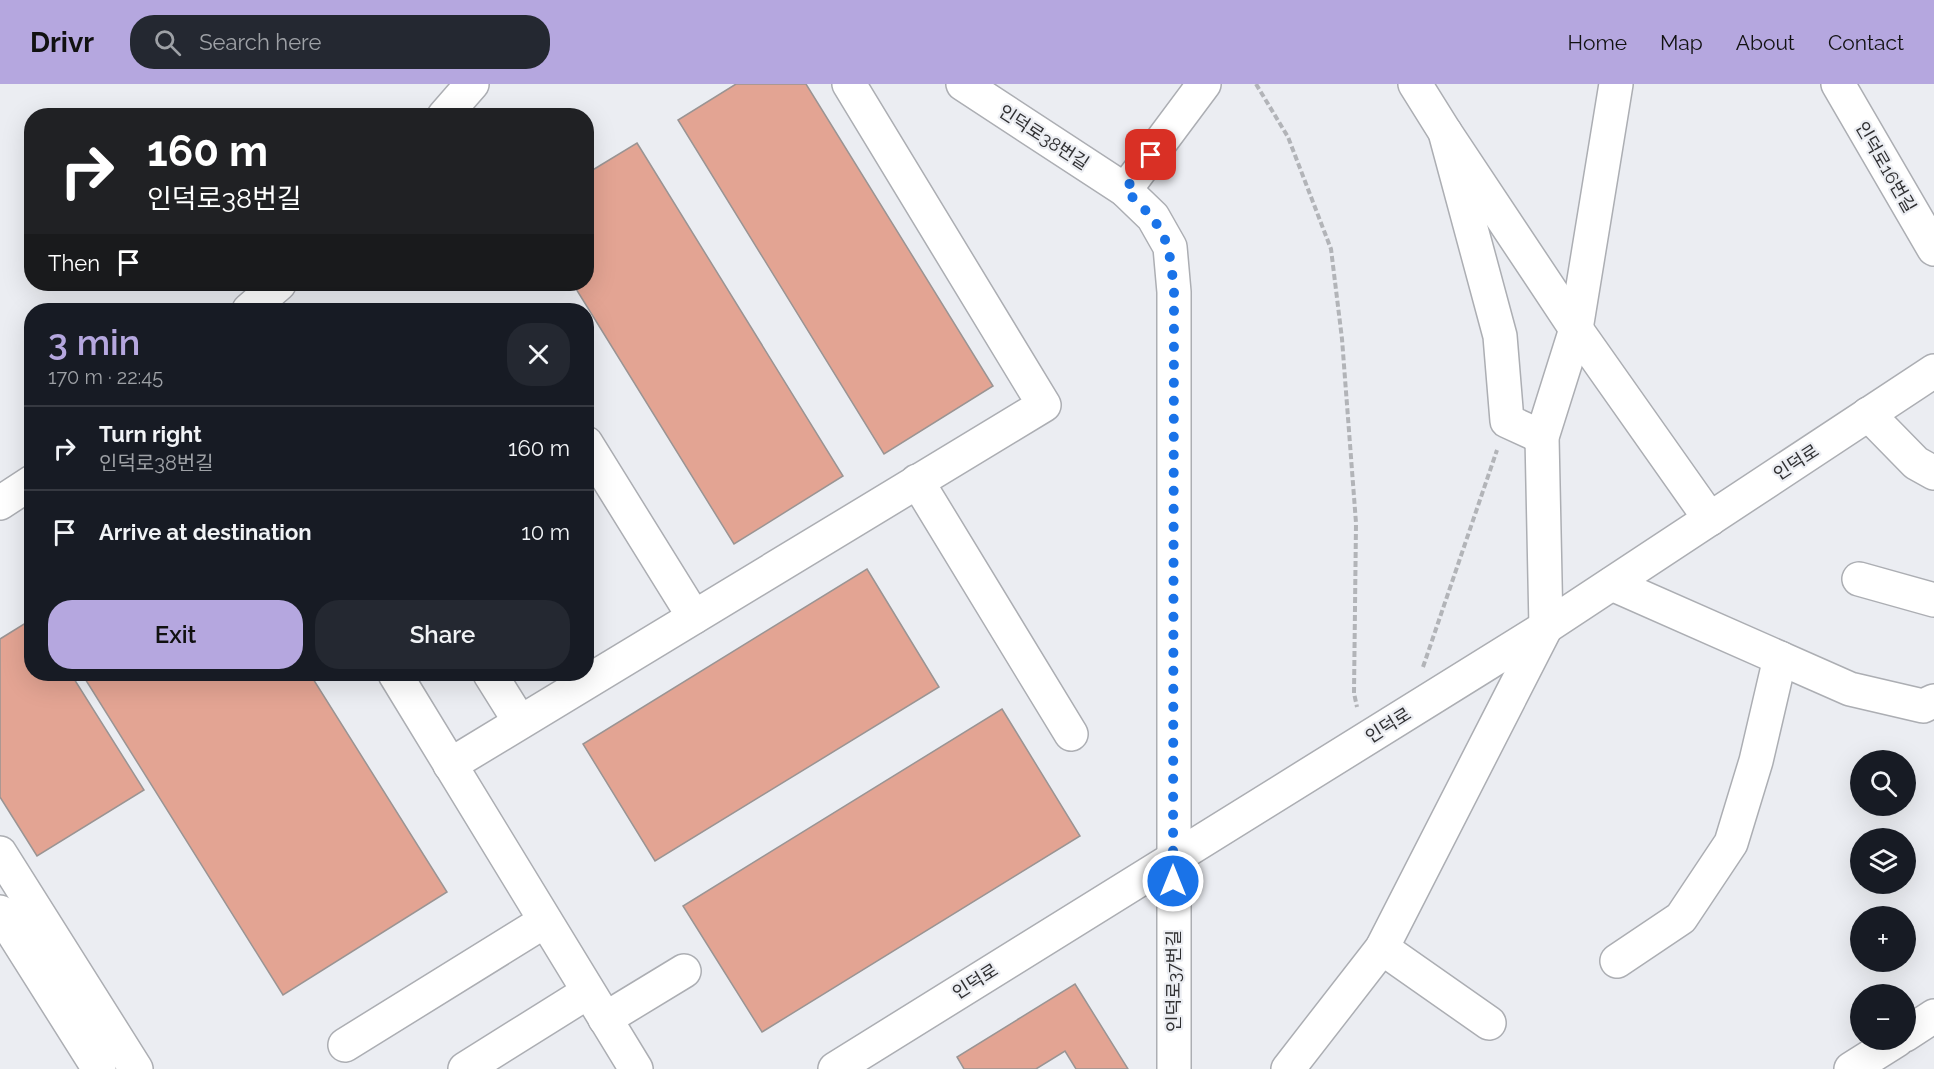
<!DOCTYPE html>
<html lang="en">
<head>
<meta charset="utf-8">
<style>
  :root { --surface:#171b24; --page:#242831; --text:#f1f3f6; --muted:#9ea1a6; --line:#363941; --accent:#b5a7df }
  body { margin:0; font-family:Raleway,"Noto Sans KR",sans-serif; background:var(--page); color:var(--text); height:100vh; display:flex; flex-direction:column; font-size:22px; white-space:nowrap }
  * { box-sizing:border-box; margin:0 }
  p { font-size:20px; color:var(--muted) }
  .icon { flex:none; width:33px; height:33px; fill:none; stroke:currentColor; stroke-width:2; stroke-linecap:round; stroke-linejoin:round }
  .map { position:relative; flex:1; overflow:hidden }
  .side { position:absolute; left:24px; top:219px; width:570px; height:378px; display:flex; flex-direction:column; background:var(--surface); border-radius:24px; box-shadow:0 6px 24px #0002 }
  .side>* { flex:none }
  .hud { position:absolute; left:24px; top:24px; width:570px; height:183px; border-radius:24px; box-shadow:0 6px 24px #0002; background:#202124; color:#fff; overflow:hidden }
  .tools { position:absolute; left:1850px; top:666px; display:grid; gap:12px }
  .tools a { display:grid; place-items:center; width:66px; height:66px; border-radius:50%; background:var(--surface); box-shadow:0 6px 24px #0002; font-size:30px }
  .pin { position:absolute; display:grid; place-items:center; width:51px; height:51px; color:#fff; margin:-26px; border-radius:12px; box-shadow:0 3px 9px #0006 }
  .me { position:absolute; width:66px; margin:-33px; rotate:0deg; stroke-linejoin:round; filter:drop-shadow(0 0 4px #0008) }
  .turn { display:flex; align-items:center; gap:21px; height:126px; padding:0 24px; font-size:27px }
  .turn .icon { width:78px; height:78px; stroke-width:2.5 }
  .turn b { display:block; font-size:42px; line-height:51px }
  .then { display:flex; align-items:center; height:57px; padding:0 24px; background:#0003; gap:12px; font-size:22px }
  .round { display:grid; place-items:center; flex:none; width:63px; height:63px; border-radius:24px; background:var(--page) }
  .head { display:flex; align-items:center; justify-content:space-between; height:102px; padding:0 24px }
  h1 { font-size:36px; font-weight:600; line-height:45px; color:var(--accent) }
  .action { display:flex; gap:12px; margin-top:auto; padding:12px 24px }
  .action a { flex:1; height:69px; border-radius:24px; background:var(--accent); color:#111; font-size:24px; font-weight:600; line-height:69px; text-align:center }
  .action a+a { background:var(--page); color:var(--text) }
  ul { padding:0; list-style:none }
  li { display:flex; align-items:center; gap:18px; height:84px; padding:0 24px; border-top:2px solid var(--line) }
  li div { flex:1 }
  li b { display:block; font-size:22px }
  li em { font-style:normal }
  header { display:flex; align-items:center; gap:36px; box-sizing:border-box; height:84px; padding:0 30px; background:var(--accent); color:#111 }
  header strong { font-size:28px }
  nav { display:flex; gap:33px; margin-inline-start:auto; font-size:21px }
  .search { width:420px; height:54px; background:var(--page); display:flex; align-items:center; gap:15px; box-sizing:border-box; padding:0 21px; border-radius:24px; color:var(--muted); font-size:22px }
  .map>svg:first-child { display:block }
  .building { fill:#e3a493; stroke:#9a9493; stroke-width:1.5 }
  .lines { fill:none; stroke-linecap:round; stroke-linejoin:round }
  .minor-casing { stroke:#acaeb3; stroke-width:36 }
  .path { stroke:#b2b4b8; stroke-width:4; stroke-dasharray:6 3; stroke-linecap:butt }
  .minor { stroke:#fff; stroke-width:33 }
  .route { stroke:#1a73e8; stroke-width:10; stroke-dasharray:0 18 }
  .labels { text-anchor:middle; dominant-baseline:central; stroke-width:4.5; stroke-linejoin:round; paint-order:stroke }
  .street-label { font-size:18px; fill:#2f2f31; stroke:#ebedf2 }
</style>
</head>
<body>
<header>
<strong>Drivr</strong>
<div class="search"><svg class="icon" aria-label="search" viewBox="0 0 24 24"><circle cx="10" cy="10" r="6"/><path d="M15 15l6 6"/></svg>Search here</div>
<nav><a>Home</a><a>Map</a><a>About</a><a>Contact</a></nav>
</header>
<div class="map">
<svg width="1934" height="985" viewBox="0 0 1934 985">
  <rect width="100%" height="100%" fill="#ebedf2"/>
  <g class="building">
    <path d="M736,0H806L993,302L884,370L678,36Z"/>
    <path d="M637,59L843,392L734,460L573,200H586V90Z"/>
    <path d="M867,485L939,603L655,777L583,660Z"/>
    <path d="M32,535V590H71L144,706L37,772L0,713V555Z"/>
    <path d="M82,590H310L447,808L283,911Z"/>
    <path d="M1002,625L1080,752L762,948L683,822Z"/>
    <path d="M1075,900L1128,985H1076L1065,967L1036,985H964L957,973Z"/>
  </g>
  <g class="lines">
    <defs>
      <g id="minor">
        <path d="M963,0L1125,106L1153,133L1170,163L1174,208V985"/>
        <path d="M1415,0L1445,48L1500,252L1507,337L1542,353"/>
        <path d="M1838,0L1934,165"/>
        <path d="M444,32L472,0"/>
        <path d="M1445,48L1576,245L1710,435"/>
        <path d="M1125,106L1204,0"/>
        <path d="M249,226L279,200"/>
        <path d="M1868,330L1916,379L1934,389"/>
        <path d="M586,359L694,533"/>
        <path d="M917,397L1071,650"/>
        <path d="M0,419L32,398"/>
        <path d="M1859,495L1934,516"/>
        <path d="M1612,500L1850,605L1923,622L1934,617"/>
        <path d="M395,590L636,985"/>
        <path d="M490,590L520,638"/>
        <path d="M450,681L1044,321L849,0"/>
        <path d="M0,769L136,985"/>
        <path d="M0,828L99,985"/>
        <path d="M1382,864L1489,939"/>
        <path d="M1617,877L1681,834L1731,759L1756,677L1780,574"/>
        <path d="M605,935L684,887"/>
        <path d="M1905,951L1934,932"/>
        <path d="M345,961L545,837"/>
        <path d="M465,985L588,908"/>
        <path d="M835,985L1546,543L1934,287"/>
        <path d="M1288,985L1382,864L1546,543L1542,353L1576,245L1616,0"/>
        <path d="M1851,985L1897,956"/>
      </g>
    </defs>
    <use href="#minor" class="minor-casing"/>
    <g class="path">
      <path d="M1256,0L1288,53L1331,165L1342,255L1356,439L1354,609L1357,623"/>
      <path d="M1423,583L1497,366"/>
    </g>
    <use href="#minor" class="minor"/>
  </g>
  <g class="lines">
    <path class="route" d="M1151,71L1125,106C1166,145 1169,153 1174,208L1173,797"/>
  </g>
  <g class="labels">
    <g class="street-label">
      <text transform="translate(1044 53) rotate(33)">인덕로38번길</text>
      <text transform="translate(1886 83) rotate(60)">인덕로16번길</text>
      <text transform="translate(1796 378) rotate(-33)">인덕로</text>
      <text transform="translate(1388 641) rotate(-32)">인덕로</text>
      <text transform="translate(975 897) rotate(-32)">인덕로</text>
      <text transform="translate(1173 897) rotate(-90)">인덕로37번길</text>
    </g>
  </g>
</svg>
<div class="tools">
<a><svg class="icon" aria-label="search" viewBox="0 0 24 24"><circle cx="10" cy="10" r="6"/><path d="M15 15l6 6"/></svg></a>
<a><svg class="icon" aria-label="layers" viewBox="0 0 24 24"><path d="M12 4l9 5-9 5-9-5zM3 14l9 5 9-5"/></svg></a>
<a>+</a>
<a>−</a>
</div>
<div class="pin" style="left:1151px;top:71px;background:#d93025"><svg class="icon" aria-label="arrive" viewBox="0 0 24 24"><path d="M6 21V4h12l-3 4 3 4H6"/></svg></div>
<svg class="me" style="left:1173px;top:797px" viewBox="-20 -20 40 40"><circle r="17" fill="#1a73e8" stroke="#fff" stroke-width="3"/><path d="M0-11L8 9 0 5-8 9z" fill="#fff"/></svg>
<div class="hud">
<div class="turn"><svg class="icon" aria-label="right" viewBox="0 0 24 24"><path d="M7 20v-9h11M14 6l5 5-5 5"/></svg><div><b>160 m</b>인덕로38번길</div></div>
<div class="then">Then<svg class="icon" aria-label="arrive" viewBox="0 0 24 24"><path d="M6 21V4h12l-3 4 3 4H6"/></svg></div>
</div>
<section class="side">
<div class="head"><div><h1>3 min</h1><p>170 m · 22:45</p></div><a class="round"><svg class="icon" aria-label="close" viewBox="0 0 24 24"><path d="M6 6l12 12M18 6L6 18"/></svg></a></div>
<ul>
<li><svg class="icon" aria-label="right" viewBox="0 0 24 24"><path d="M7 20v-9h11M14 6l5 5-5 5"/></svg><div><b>Turn right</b><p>인덕로38번길</p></div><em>160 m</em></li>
<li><svg class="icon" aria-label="arrive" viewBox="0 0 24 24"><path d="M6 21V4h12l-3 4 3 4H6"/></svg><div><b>Arrive at destination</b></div><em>10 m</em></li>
</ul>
<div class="action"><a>Exit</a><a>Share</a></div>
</section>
</div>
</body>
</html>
